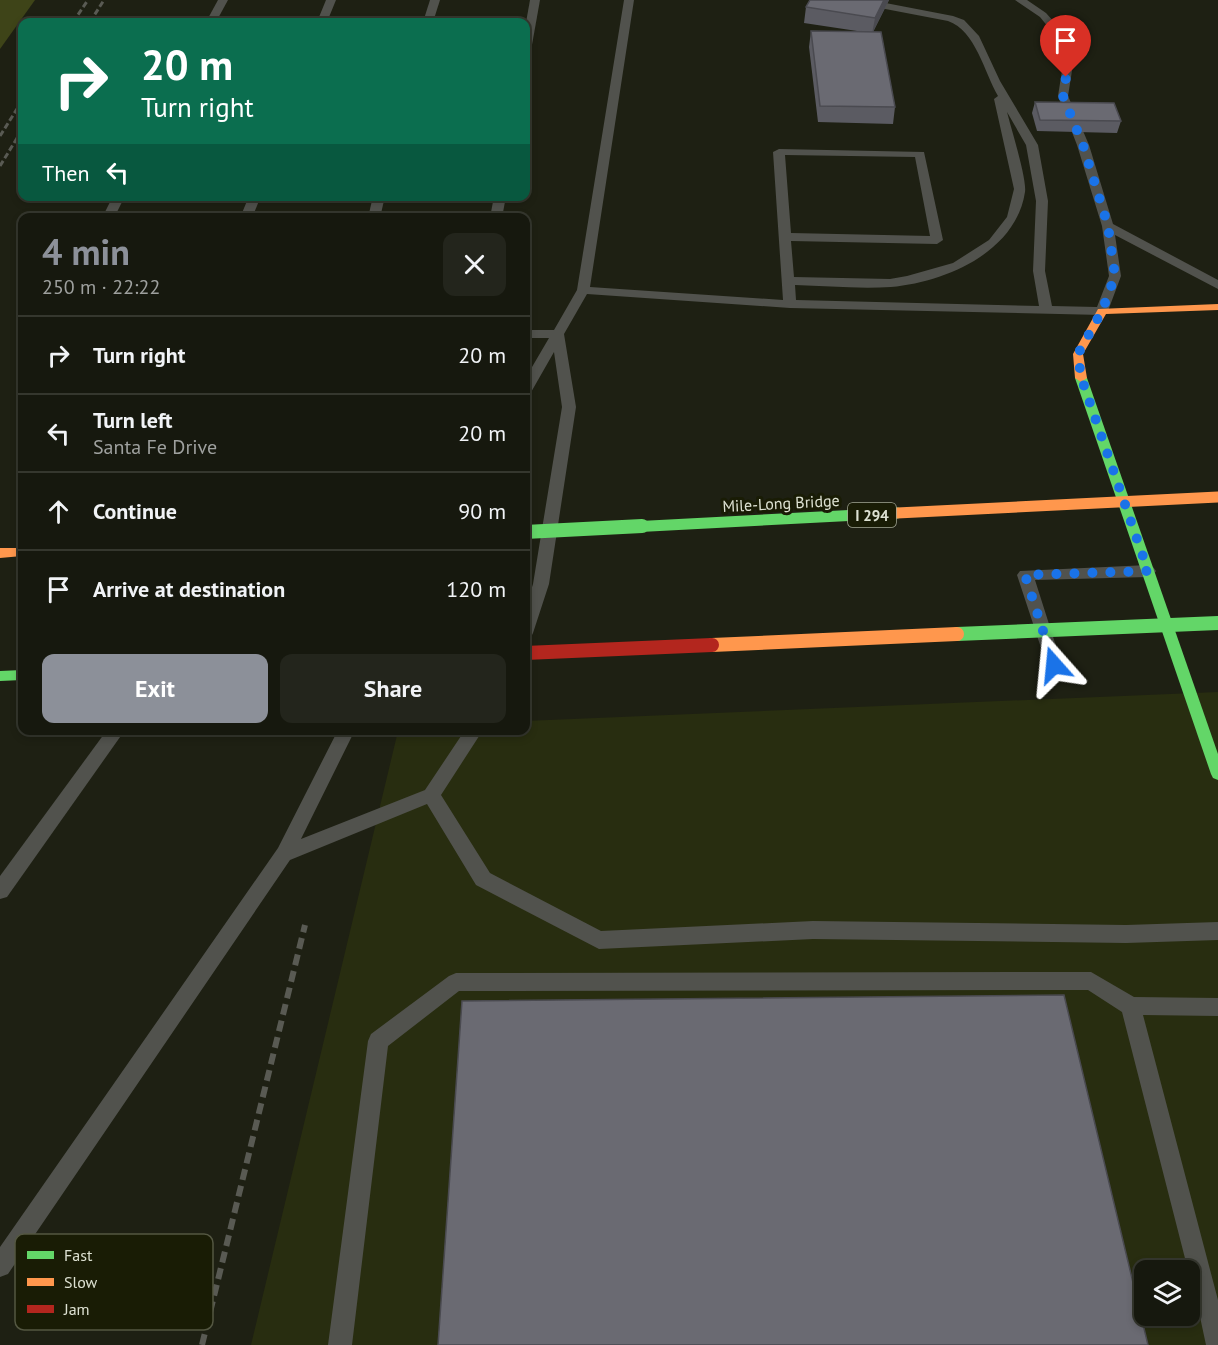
<!DOCTYPE html>
<html lang="en">
<head>
<meta charset="utf-8">
<style>
  :root { --surface:#16180e; --page:#23251c; --text:#f1f3f6; --muted:#9ea09e; --line:#35372e; --accent:#8c9099 }
  body { margin:0; font-family:"PT Sans",sans-serif; background:var(--page); color:var(--text); height:100vh; display:flex; flex-direction:column; font-size:22px; white-space:nowrap }
  * { box-sizing:border-box; margin:0 }
  p { font-size:20px; color:var(--muted) }
  .icon { flex:none; width:33px; height:33px; fill:none; stroke:currentColor; stroke-width:2; stroke-linecap:round; stroke-linejoin:round }
  .map { position:relative; flex:1; overflow:hidden }
  .sheet { position:absolute; left:18px; top:213px; width:512px; height:522px; display:flex; flex-direction:column; background:var(--surface); border-radius:12px; box-shadow:0 3px 9px #0003,0 0 0 2px var(--line) }
  .sheet>* { flex:none }
  .banner { position:absolute; left:18px; top:18px; width:512px; height:183px; border-radius:12px; box-shadow:0 3px 9px #0003,0 0 0 2px var(--line); background:#0b6e4f; color:#fff; overflow:hidden }
  .tools { position:absolute; left:1134px; top:1260px; display:grid; gap:12px }
  .tools a { display:grid; place-items:center; width:66px; height:66px; border-radius:12px; background:var(--surface); box-shadow:0 3px 9px #0003,0 0 0 2px var(--line); font-size:30px }
  .pin { position:absolute; display:grid; place-items:center; width:51px; height:51px; color:#fff; margin:-62px -26px; border-radius:50% 50% 50% 0; rotate:-45deg; box-shadow:0 0 6px #0007 }
  .pin .icon { rotate:45deg }
  .me { position:absolute; width:66px; margin:-33px; rotate:342deg; stroke-linejoin:round; filter:drop-shadow(0 0 4px #0008) }
  .turn { display:flex; align-items:center; gap:21px; height:126px; padding:0 24px; font-size:27px }
  .turn .icon { width:78px; height:78px; stroke-width:2.5 }
  .turn b { display:block; font-size:42px; line-height:51px }
  .then { display:flex; align-items:center; height:57px; padding:0 24px; background:#0003; gap:12px; font-size:22px }
  .round { display:grid; place-items:center; flex:none; width:63px; height:63px; border-radius:12px; background:var(--page) }
  .headline { display:flex; align-items:center; justify-content:space-between; height:102px; padding:0 24px }
  h1 { font-size:36px; font-weight:700; line-height:45px; color:var(--accent) }
  .action { display:flex; gap:12px; margin-top:auto; padding:12px 24px }
  .action a { flex:1; height:69px; border-radius:12px; background:var(--accent); color:#fff; font-size:24px; font-weight:700; line-height:69px; text-align:center }
  .action a+a { background:var(--page); color:var(--text) }
  ul { padding:0; list-style:none }
  li { display:flex; align-items:center; gap:18px; height:78px; padding:0 24px; border-top:2px solid var(--line) }
  li div { flex:1 }
  li b { display:block; font-size:22px }
  li em { font-style:normal }
  .map>svg:first-child { display:block }
  .built { fill:#282d10; fill-rule:evenodd }
  .green { fill:#3e4418 }
  .lines { fill:none; stroke-linecap:round; stroke-linejoin:round }
  .lane { fill:#51524d; fill-rule:evenodd }
  .fast { fill:#63d668; fill-rule:evenodd }
  .slow { fill:#ff974d; fill-rule:evenodd }
  .rail-far1 { stroke:#595a53; stroke-width:3; stroke-dasharray:6 3; stroke-linecap:butt }
  .rail { stroke:#595a53; stroke-width:6; stroke-dasharray:11 6; stroke-linecap:butt }
  .fast-bridge-far1 { stroke:#63d668; stroke-width:11 }
  .fast-bridge { stroke:#63d668; stroke-width:14 }
  .slow-bridge-far1 { stroke:#ff974d; stroke-width:11 }
  .slow-bridge { stroke:#ff974d; stroke-width:14 }
  .jam-bridge { stroke:#b3261e; stroke-width:14 }
  .wall { fill:#5b5b62 }
  .shaded-wall { fill:#4a4a50 }
  .building { fill:#6a6a72; stroke:#4a4a50; stroke-width:1.5 }
  .route { stroke:#1a73e8; stroke-width:10; stroke-dasharray:0 18 }
  .labels { text-anchor:middle; dominant-baseline:central; stroke-width:6; stroke-linejoin:round; paint-order:stroke }
  .shield { fill:#191c05; stroke:#a2a694; stroke-width:1.5 }
  .shield-label { font-size:15px; font-weight:bold; fill:#dde1d2 }
  .street-label { font-size:16px; fill:#dde1d2; stroke:#191c05 }
  .key { fill:#191c05; stroke:#545742; stroke-width:1.5 }
  .key-label { font-size:16px; fill:#dde1d2 }
</style>
</head>
<body>
<div class="map">
<svg width="1218" height="1345" viewBox="0 0 1218 1345">
  <rect width="100%" height="100%" fill="#1e2013"/>
  <path class="built" d="M1218,692V1345H251L398,731L525,730V721ZM1144,1270H1190V1316H1144Z"/>
  <path class="green" d="M0,0H35L0,49Z"/>
  <g class="lines">
    <g class="lane">
      <path d="M218,0H228L216,22H206Z"/>
      <path d="M326,0H336L327,22H317Z"/>
      <path d="M430,0H440L433,22H423Z"/>
      <path d="M530,0H540L530,56L525,59V28Z"/>
      <path d="M624,0H634L590,287L783,300L773,152L779,149L924,152L943,240L937,244L791,241L794,277L890,279L907,276L953,263L989,240L1007,217L1014,189L994,99L998,96C984,72 976,31 948,21L854,3L849,0H870L953,16L964,20L979,36L1000,81L1038,145L1048,201L1045,271L1052,306L1097,307L1109,276L1102,226L1077,145L1058,96L1064,58L1053,33L1040,17L1015,0H1027L1046,13L1063,32L1074,58L1068,96L1089,145L1113,224L1218,280V289L1115,235L1121,276L1108,311L1102,315L790,308L587,294L564,334L576,407L549,584L533,633L531,637L525,639V609L533,584L562,407L554,352L530,394L525,395V379L549,338H525V330H554L577,290ZM1007,112L1026,145L1036,201L1033,271L1039,306L796,300L795,285C826,286 859,289 891,287C946,282 1016,252 1025,192C1027,179 1011,128 1007,112ZM785,155L915,157L930,236L791,233Z"/>
      <path d="M113,196H125L114,218H102Z"/>
      <path d="M249,196H261L252,218H240Z"/>
      <path d="M373,196H385L380,218H368Z"/>
      <path d="M494,196H506L502,218H490Z"/>
      <path d="M1148,565L1153,567L1156,571L1153,575L1148,577L1035,580L1062,665L1060,669L1054,671L1048,669L1017,575L1020,571Z"/>
      <path d="M107,730H125L7,897L0,899V876Z"/>
      <path d="M338,730H355L301,839L425,790L465,730H483L441,795L490,873L601,931L813,921L1126,925L1218,922V940L1126,943L813,939L599,949L476,885L427,804L290,860L8,1274L0,1277V1247L278,848Z"/>
      <path d="M1091,972L1134,997L1218,998V1016L1143,1015L1218,1300V1345H1206L1190,1270H1188L1122,1012L1088,990L459,991L388,1046L352,1345H328L368,1041L371,1034L449,976L456,973Z"/>
    </g>
    <g class="fast">
      <path d="M1081,374L1087,378L1218,754V780L1213,778L1211,774L1075,378Z"/>
      <path d="M22,670V680L0,681V671Z"/>
    </g>
    <g class="slow">
      <path d="M1218,304V310L1106,314L1083,354L1087,378L1081,382L1075,378L1073,354L1098,309Z"/>
      <path d="M0,548H22V556L0,558Z"/>
    </g>
    <g class="rail-far1">
      <path d="M73,22L88,0"/>
      <path d="M90,22L104,0"/>
      <path d="M0,136L22,101"/>
      <path d="M0,166L22,130"/>
    </g>
    <path class="rail" d="M202,1345L305,925"/>
    <path class="fast-bridge-far1" d="M612,528L897,513"/>
    <g class="fast-bridge">
      <path d="M525,532L642,526"/>
      <path d="M957,634L1218,623"/>
    </g>
    <path class="slow-bridge-far1" d="M897,513L1218,497"/>
    <path class="slow-bridge" d="M712,645L957,634"/>
    <path class="jam-bridge" d="M525,653L712,645"/>
  </g>
  <g class="wall">
    <path d="M889,0L873,32L895,107L893,124L818,122L809,47L811,31H857L804,23L806,7Z"/>
    <path d="M1035,102L1121,121L1117,133L1037,131L1032,113Z"/>
  </g>
  <path class="shaded-wall" d="M884,0H889L872,34L875,18Z"/>
  <g class="building">
    <path d="M810,0H884L875,18L806,7Z"/>
    <path d="M811,31L881,32L895,107L820,106Z"/>
    <path d="M1035,102L1114,103L1121,121L1040,120Z"/>
    <path d="M1064,995L1148,1345H438L462,1001Z"/>
  </g>
  <g class="lines">
    <path class="route" d="M1054,665L1025,575L1148,571L1081,377L1078,354L1102,311L1115,276L1108,226L1083,145L1063,96L1066,77"/>
  </g>
  <g class="labels">
    <rect class="shield" x="848" y="503" width="48" height="24" rx="4.5"/>
    <g class="shield-label">
      <text x="872" y="515">I 294</text>
    </g>
    <g class="street-label">
      <text transform="translate(781 503) rotate(-3)">Mile-Long Bridge</text>
    </g>
  </g>
  <rect x="15" y="1234" width="198" height="96" rx="9" class="key"/>
  <rect x="27" y="1251" width="27" height="8" fill="#63d668"/>
  <rect x="27" y="1278" width="27" height="8" fill="#ff974d"/>
  <rect x="27" y="1305" width="27" height="8" fill="#b3261e"/>
  <g class="key-label">
    <text x="64" y="1261">Fast</text>
    <text x="64" y="1288">Slow</text>
    <text x="64" y="1315">Jam</text>
  </g>
</svg>
<div class="tools">
<a><svg class="icon" aria-label="layers" viewBox="0 0 24 24"><path d="M12 4l9 5-9 5-9-5zM3 14l9 5 9-5"/></svg></a>
</div>
<div class="pin" style="left:1066px;top:77px;background:#d93025"><svg class="icon" aria-label="arrive" viewBox="0 0 24 24"><path d="M6 21V4h12l-3 4 3 4H6"/></svg></div>
<svg class="me" style="left:1054px;top:665px" viewBox="-20 -20 40 40"><path d="M0-17L14 15 0 8-14 15z" fill="#1a73e8" stroke="#fff" stroke-width="4"/></svg>
<div class="banner">
<div class="turn"><svg class="icon" aria-label="right" viewBox="0 0 24 24"><path d="M7 20v-9h11M14 6l5 5-5 5"/></svg><div><b>20 m</b>Turn right</div></div>
<div class="then">Then<svg class="icon" aria-label="left" viewBox="0 0 24 24"><path d="M17 20v-9H6M10 6l-5 5 5 5"/></svg></div>
</div>
<section class="sheet">
<div class="headline"><div><h1>4 min</h1><p>250 m · 22:22</p></div><a class="round"><svg class="icon" aria-label="close" viewBox="0 0 24 24"><path d="M6 6l12 12M18 6L6 18"/></svg></a></div>
<ul>
<li><svg class="icon" aria-label="right" viewBox="0 0 24 24"><path d="M7 20v-9h11M14 6l5 5-5 5"/></svg><div><b>Turn right</b></div><em>20 m</em></li>
<li><svg class="icon" aria-label="left" viewBox="0 0 24 24"><path d="M17 20v-9H6M10 6l-5 5 5 5"/></svg><div><b>Turn left</b><p>Santa Fe Drive</p></div><em>20 m</em></li>
<li><svg class="icon" aria-label="ahead" viewBox="0 0 24 24"><path d="M12 20V5M6 11l6-6 6 6"/></svg><div><b>Continue</b></div><em>90 m</em></li>
<li><svg class="icon" aria-label="arrive" viewBox="0 0 24 24"><path d="M6 21V4h12l-3 4 3 4H6"/></svg><div><b>Arrive at destination</b></div><em>120 m</em></li>
</ul>
<div class="action"><a>Exit</a><a>Share</a></div>
</section>
</div>
</body>
</html>
